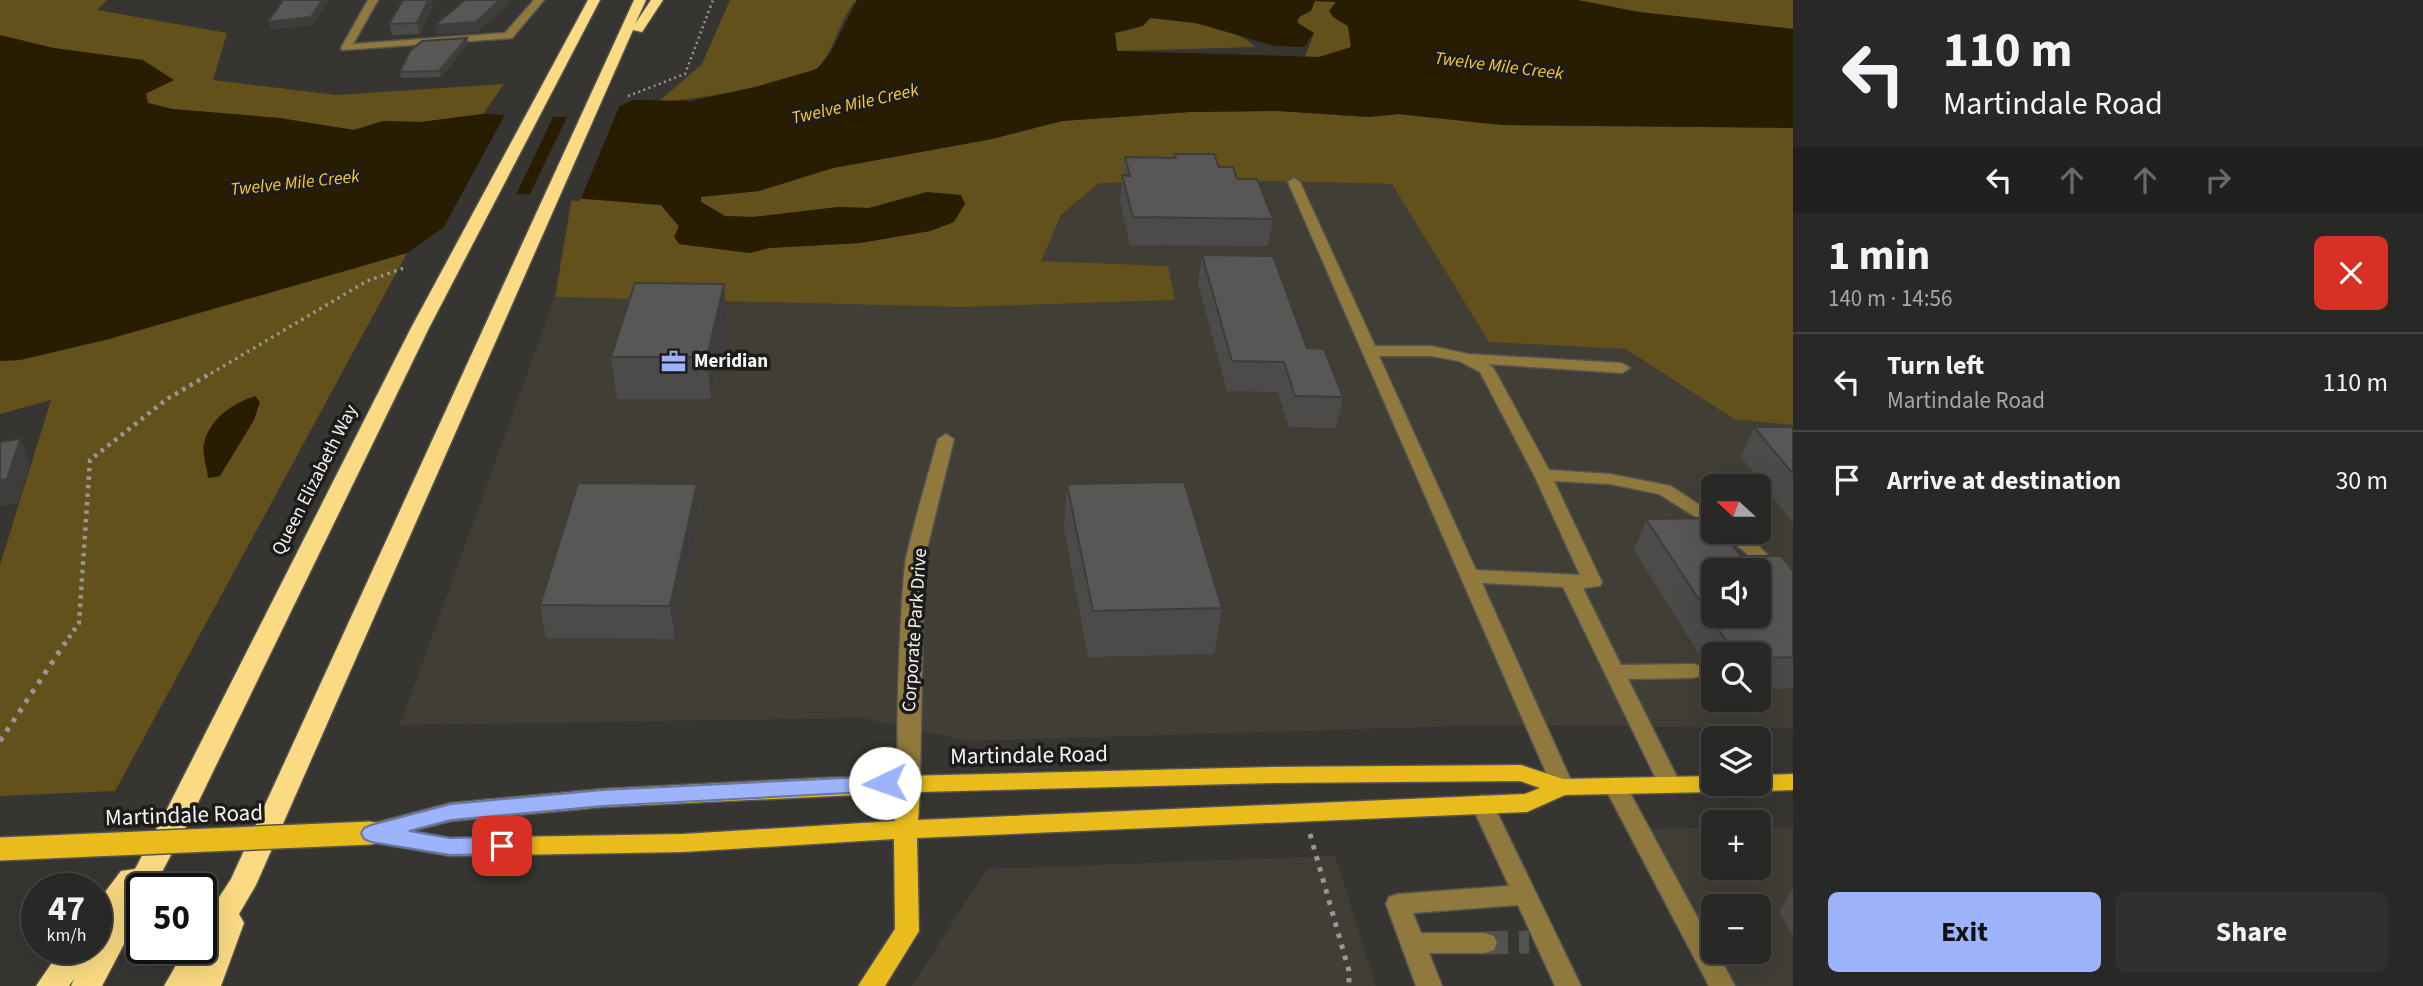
<!DOCTYPE html>
<html lang="en">
<head>
<meta charset="utf-8">
<style>
  :root { --surface:#282826; --page:#30302e; --text:#f1f3f6; --muted:#a5a6a7; --line:#444443; --accent:#9db4fd }
  body { margin:0; font-family:"Source Sans 3",sans-serif; background:var(--page); color:var(--text); height:100vh; display:flex; flex-direction:column; font-size:26px; white-space:nowrap }
  * { box-sizing:border-box; margin:0 }
  p { font-size:23px; color:var(--muted) }
  .icon { flex:none; width:38px; height:38px; fill:none; stroke:currentColor; stroke-width:2; stroke-linecap:round; stroke-linejoin:round }
  .map { position:relative; flex:1; overflow:hidden }
  .drawer { display:flex; flex-direction:column; background:var(--surface); width:630px }
  .drawer>* { flex:none }
  .guide { background:#282826; color:var(--text); overflow:hidden }
  .needle { width:46px; rotate:291deg }
  .controls { position:absolute; left:1701px; top:474px; display:grid; gap:14px }
  .controls a { display:grid; place-items:center; width:70px; height:70px; border-radius:10px; background:var(--surface); box-shadow:0 7px 28px #0002,0 0 0 2px var(--line); font-size:35px }
  .speed { position:absolute; left:21px; top:873px; display:flex; gap:14px; font-size:35px; font-weight:700; text-align:center }
  .speed>* { display:grid; place-content:center; width:91px; height:91px; border-radius:50%; background:var(--surface); box-shadow:0 7px 28px #0002,0 0 0 2px var(--line); line-height:1 }
  .speed small { font-size:18px; font-weight:400 }
  .speed .limit { border:4px solid #111; border-radius:10px; background:#fff; color:#111 }
  .pin { position:absolute; display:grid; place-items:center; width:60px; height:60px; color:#fff; margin:-30px; border-radius:14px; box-shadow:0 4px 10px #0006 }
  .me { position:absolute; width:77px; margin:-38px; rotate:267deg; stroke-linejoin:round; filter:drop-shadow(0 0 5px #0008) }
  .turn { display:flex; align-items:center; gap:24px; height:147px; padding:0 35px; font-size:32px }
  .turn .icon { width:91px; height:91px; stroke-width:2.5 }
  .turn b { display:block; font-size:49px; line-height:60px }
  .lanes { display:flex; align-items:center; height:66px; padding:0 35px; background:#0003; justify-content:center; gap:35px; direction:ltr }
  .lanes .off { opacity:.35 }
  .round { display:grid; place-items:center; flex:none; width:74px; height:74px; border-radius:10px; background:var(--page) }
  .headline { display:flex; align-items:center; justify-content:space-between; height:119px; padding:0 35px }
  h1 { font-size:42px; font-weight:700; line-height:52px }
  .primary-button { display:flex; gap:14px; margin-top:auto; padding:14px 35px }
  .primary-button a { flex:1; height:80px; border-radius:10px; background:var(--accent); color:#111; font-size:28px; font-weight:700; line-height:80px; text-align:center }
  .primary-button a+a { background:var(--page); color:var(--text) }
  ul { padding:0; list-style:none }
  li { display:flex; align-items:center; gap:21px; height:98px; padding:0 35px; border-top:2px solid var(--line) }
  li div { flex:1 }
  li b { display:block; font-size:26px }
  li em { font-style:normal }
  main { display:flex; flex:1; min-height:0 }
  .map>svg:first-child { display:block }
  .built { fill:#413e36; fill-rule:evenodd }
  .green { fill:#63511c }
  .water { fill:#281d00; fill-rule:evenodd }
  .pier { fill:#363532 }
  .lines { fill:none; stroke-linecap:round; stroke-linejoin:round }
  .minor-tunnel { stroke:#52524f; stroke-width:23; stroke-dasharray:23 11; stroke-linecap:butt }
  .minor-casing { stroke:#545451; stroke-width:3 }
  .major-casing { stroke:#545451; stroke-width:3 }
  .highway-casing { stroke:#545451; stroke-width:3 }
  .path-far3 { stroke:#989795; stroke-width:2.5; stroke-dasharray:2 3.5; stroke-linecap:butt }
  .path-far2 { stroke:#989795; stroke-width:3.5; stroke-dasharray:2.5 4.5; stroke-linecap:butt }
  .path-far1 { stroke:#989795; stroke-width:4.5; stroke-dasharray:3.5 5; stroke-linecap:butt }
  .path { stroke:#989795; stroke-width:5; stroke-dasharray:4.5 7; stroke-linecap:butt }
  .minor { fill:#8f793c; fill-rule:evenodd }
  .major { fill:#e9bb1c; fill-rule:evenodd }
  .highway { fill:#fada82; fill-rule:evenodd }
  .major-bridge-casing { stroke:#545451; stroke-width:26; stroke-linecap:butt }
  .major-bridge { stroke:#e9bb1c; stroke-width:23 }
  .wall { fill:#4c4b49 }
  .shaded-wall { fill:#3e3d3c }
  .building { fill:#585755; stroke:#3e3d3c; stroke-width:2; fill-rule:evenodd }
  .route { fill:#9db4fd; stroke:#6675a4; stroke-width:2 }
  .labels { text-anchor:middle; dominant-baseline:central; stroke-width:7; stroke-linejoin:round; paint-order:stroke }
  .far-water-label { font-size:18px; font-style:italic; fill:#f7c938; stroke:#1d1c1b }
  .poi-label { font-size:19px; font-weight:bold; fill:#f4f4f2; stroke:#1d1c1b; text-anchor:start }
  .street-label { font-size:19px; fill:#f4f4f2; stroke:#1d1c1b }
  .near-street-label { font-size:23px; fill:#f4f4f2; stroke:#1d1c1b }
</style>
</head>
<body>
<main>
<div class="map">
<svg width="1793" height="986" viewBox="0 0 1793 986">
  <rect width="100%" height="100%" fill="#363532"/>
  <g class="built">
    <path d="M1273,181L1392,184L1489,342L1626,349L1734,418L1793,425V728L1493,725L968,741L862,718L400,725L555,297L962,307L1174,300L1168,266L1040,261L1061,215L1099,183ZM1713,486H1759V532H1713ZM1713,570H1759V616H1713ZM1713,654H1759V700H1713Z"/>
    <path d="M1793,827V986H1728L1646,829L1713,828V868H1759V828ZM1713,906H1759V952H1713Z"/>
    <path d="M1335,856L1376,986H912L987,869Z"/>
  </g>
  <g class="green">
    <path d="M0,0H107L97,10L227,33L213,80L336,95L504,84L483,114L421,122L383,121L354,130L279,118L172,109L148,103L143,60L53,48L0,35Z"/>
    <path d="M730,0H857C841,15 836,47 820,65C805,83 684,101 658,102L702,64Z"/>
    <path d="M1577,0H1793V29L1639,12Z"/>
    <path d="M1315,1L1337,2L1333,17L1348,26L1351,48L1319,57H1305L1314,33L1297,22C1301,13 1310,12 1315,1Z"/>
    <path d="M1150,18C1180,21 1234,25 1255,47L1117,51L1115,33L1143,26Z"/>
    <path d="M1278,111L1369,117L1398,114L1502,125L1793,128V425L1734,419L1626,349L1489,342L1392,184L1273,181L1099,183L1061,215L1041,261L1168,266L1175,300L962,307L555,297L572,197L661,205L679,227V244L750,253L769,248L860,243L930,231L954,222L927,192L869,208L838,207L753,217L725,216L701,202L700,197L759,191L833,168L992,139L1062,121L1190,112Z"/>
    <path d="M407,253L115,791L0,796V565L51,400L0,414V361L20,360L109,339Z"/>
  </g>
  <g class="water">
    <path d="M857,0H1577L1639,12L1793,29V128L1502,125L1398,114L1369,117L1278,111L1190,112L1062,121L992,139L833,168L759,191L701,197V202L725,216L753,217L838,207L869,208L927,192L961,195L965,204L954,222L930,231L860,243L769,248L750,253L679,244L674,237L679,226L661,205L494,192L407,253L109,339L20,360L0,361V35L53,48L143,60L174,80L145,94L148,103L172,109L279,118L354,130L383,121L421,122L483,114L564,117L602,114L633,100L692,101L755,87L817,69L830,54ZM1315,1L1336,2L1329,11L1333,17L1348,26L1351,47L1319,57L1117,51L1115,33L1143,26L1150,18L1196,23L1275,46L1304,47L1314,33L1297,23L1299,17L1311,11Z"/>
    <path d="M255,396L260,402L254,420L220,476L208,478C207,468 202,453 204,444C209,419 233,403 255,396Z"/>
  </g>
  <g class="pier">
    <path d="M621,102L580,201L528,198L569,113L601,111Z"/>
    <path d="M507,111L555,113L515,197L495,195L440,234Z"/>
  </g>
  <g class="lines">
    <path class="minor-tunnel" d="M1485,943L1529,942"/>
    <defs>
      <g id="minor">
        <path d="M368,0H378L353,44L505,33L534,0H544L512,38L342,50L341,48Z"/>
        <path d="M1294,178L1300,182L1375,346H1431L1468,354L1622,363L1630,368L1622,373L1488,364L1494,369L1549,470L1610,474L1671,486L1713,514V528L1659,494L1610,484L1554,481L1602,582L1600,586L1583,588L1621,665L1693,664L1700,666L1703,671L1700,676L1693,678L1628,679L1681,785L1678,791L1670,793L1662,791L1563,587L1482,583L1574,787L1571,793L1563,795L1555,793L1288,182ZM1379,356H1431L1459,361L1480,372L1534,475L1580,575L1476,570Z"/>
        <path d="M946,434L954,439L924,561L920,782L917,788L909,790L901,788C893,774 901,583 906,558C915,518 927,479 938,439Z"/>
        <path d="M1719,532H1740L1756,543L1793,582V600L1786,598L1744,551Z"/>
        <path d="M1615,778L1623,780L1713,946V952H1717L1735,986H1709L1604,786L1607,780Z"/>
        <path d="M1482,795L1490,798L1493,804L1581,986H1555L1518,905L1413,913L1421,933H1485L1494,936L1497,943L1494,950L1485,953H1429L1442,986H1416L1386,904L1389,897L1398,894L1509,886L1471,804L1474,798Z"/>
      </g>
      <g id="major">
        <path d="M1521,765L1563,779L1713,776V784H1724L1721,790L1713,792L1565,795L1527,812L917,838L919,931L885,986H858L895,929L894,839L683,852L450,856L371,842L363,839L360,833L363,827L371,824L451,803L603,789L821,778L1272,767ZM1520,781L1540,788L1525,794L918,820L920,792L1272,783ZM897,793L895,821L683,834L450,838L412,831L451,821L603,807Z"/>
        <path d="M1793,774V790L1759,791L1751,789L1748,784H1759V775Z"/>
      </g>
      <g id="highway">
        <path d="M588,0H600L429,328L190,819L153,889H142V910L102,986H71L74,979L69,986H36L62,948H96V904L121,871L135,869L164,815L411,328Z"/>
        <path d="M634,0H646L635,24L651,0H663L642,32L633,30L256,885L239,914L244,923L221,986H164L186,948H201V925L231,879Z"/>
      </g>
    </defs>
    <use href="#minor" class="minor-casing"/>
    <use href="#major" class="major-casing"/>
    <use href="#highway" class="highway-casing"/>
    <path class="path-far3" d="M628,96L685,74L713,0"/>
    <path class="path-far2" d="M205,377L367,281L404,268"/>
    <path class="path-far1" d="M64,645L79,623L90,460L167,399L208,375"/>
    <g class="path">
      <path d="M0,741L65,643"/>
      <path d="M1310,834L1349,971V986"/>
    </g>
    <use href="#minor" class="minor"/>
    <use href="#major" class="major"/>
    <use href="#highway" class="highway"/>
    <defs>
      <path id="major-bridge" d="M0,849L371,833"/>
    </defs>
    <use href="#major-bridge" class="major-bridge-casing"/>
    <use href="#major-bridge" class="major-bridge"/>
  </g>
  <g class="wall">
    <path d="M428,0H431L433,6L419,34L392,35L389,24Z"/>
    <path d="M468,44L441,77L401,78L400,72Z"/>
    <path d="M1175,154L1219,167L1237,179L1273,219L1268,246L1130,245L1120,202L1125,157L1174,158Z"/>
    <path d="M1202,255L1307,348L1343,397L1336,428L1289,427L1278,392L1227,391L1198,283Z"/>
    <path d="M724,284L727,324L711,399H617L611,357Z"/>
    <path d="M1754,427H1793V523L1741,457Z"/>
    <path d="M697,484L700,516L675,639L546,638L540,605Z"/>
    <path d="M1067,484L1222,608L1214,654L1088,657L1064,528Z"/>
    <path d="M1646,519L1741,556L1793,571V688L1759,690V654H1713V676L1634,550Z"/>
    <path d="M1793,889V935L1779,912Z"/>
  </g>
  <g class="shaded-wall">
    <path d="M322,0H329L313,25L271,30L268,22Z"/>
    <path d="M428,0H431L433,6L419,34L417,23Z"/>
    <path d="M500,0H512L478,32L437,35L435,25Z"/>
    <path d="M467,38L468,44L441,77L439,71Z"/>
    <path d="M724,284L727,324L711,399L707,357Z"/>
    <path d="M20,439L30,463L18,503L0,506V480Z"/>
    <path d="M697,484L700,516L675,639L670,606Z"/>
  </g>
  <g class="building">
    <path d="M283,0H322L311,17L268,22Z"/>
    <path d="M403,0H428L417,23L389,24Z"/>
    <path d="M465,0H500L476,22L435,25Z"/>
    <path d="M467,38L439,71L400,72L410,51L422,41Z"/>
    <path d="M1175,154H1214L1219,167H1233L1237,179H1257L1273,219L1133,217L1122,175L1130,176L1125,157L1176,158Z"/>
    <path d="M1202,255L1273,256L1307,348L1324,349L1343,397L1295,396L1284,362L1232,361Z"/>
    <path d="M635,283L724,284L707,357H611Z"/>
    <path d="M1754,427H1793V474Z"/>
    <path d="M20,439L7,479L0,480V442Z"/>
    <path d="M1184,482L1222,608L1093,611L1067,484Z"/>
    <path d="M578,483L697,484L670,606L540,605Z"/>
    <path d="M1713,518V532H1723L1741,556H1781L1793,571V657L1759,658V654H1735L1646,519ZM1713,570H1759V616H1713Z"/>
  </g>
  <path class="route" d="M885,776L892,778L895,783L892,789L885,791L603,806L451,820L409,831L450,838L502,837L510,840L513,846L510,852L502,854L450,855L371,842L364,839L361,833L364,828L371,825L451,804L603,790Z"/>
  <defs>
    <symbol id="office-bare" viewBox="-9 -9 18 18"><path d="M-6-3h4V-5.5h4V-3h4V5H-6ZM-1-4.5V-3h2v-1.5ZM-6 0V1H6V0Z" fill="#9db4fd" stroke="#1d1c1b" stroke-width="2.5" paint-order="stroke"/></symbol>
  </defs>
  <g fill-rule="evenodd">
    <use href="#office-bare" x="656" y="344" width="35" height="35"/>
  </g>
  <g class="labels">
    <g class="far-water-label">
      <text transform="translate(1499 66) rotate(7)">Twelve Mile Creek</text>
      <text transform="translate(855 104) rotate(-13)">Twelve Mile Creek</text>
      <text transform="translate(295 183) rotate(-6)">Twelve Mile Creek</text>
    </g>
    <g class="poi-label">
      <text x="694" y="361">Meridian</text>
    </g>
    <g class="street-label">
      <text transform="translate(315 480) rotate(-63)">Queen Elizabeth Way</text>
      <text transform="translate(915 630) rotate(-86)">Corporate Park Drive</text>
    </g>
    <g class="near-street-label">
      <text transform="translate(1029 755) rotate(-1)">Martindale Road</text>
      <text transform="translate(184 815) rotate(-2)">Martindale Road</text>
    </g>
  </g>
</svg>
<div class="controls">
<a><svg class="needle" viewBox="-14 -14 28 28"><path d="M0-13l5 13h-10z" fill="#e53935"/><path d="M0 13l5-13h-10z" fill="#a5a6a7"/></svg></a>
<a><svg class="icon" aria-label="sound" viewBox="0 0 24 24"><path d="M4 9h4l5-4v14l-5-4H4zM17 9q2 3 0 6"/></svg></a>
<a><svg class="icon" aria-label="search" viewBox="0 0 24 24"><circle cx="10" cy="10" r="6"/><path d="M15 15l6 6"/></svg></a>
<a><svg class="icon" aria-label="layers" viewBox="0 0 24 24"><path d="M12 4l9 5-9 5-9-5zM3 14l9 5 9-5"/></svg></a>
<a>+</a>
<a>−</a>
</div>
<div class="speed"><div>47<small>km/h</small></div><div class="limit">50</div></div>
<div class="pin" style="left:502px;top:846px;background:#d93025"><svg class="icon" aria-label="arrive" viewBox="0 0 24 24"><path d="M6 21V4h12l-3 4 3 4H6"/></svg></div>
<svg class="me" style="left:885px;top:783px" viewBox="-20 -20 40 40"><circle r="19" fill="#fff"/><path d="M0-13L10 11 0 6-10 11z" fill="#9db4fd"/></svg>
</div>
<section class="drawer">
<div class="guide">
<div class="turn"><svg class="icon" aria-label="left" viewBox="0 0 24 24"><path d="M17 20v-9H6M10 6l-5 5 5 5"/></svg><div><b>110 m</b>Martindale Road</div></div>
<div class="lanes"><svg class="icon" aria-label="left" viewBox="0 0 24 24"><path d="M17 20v-9H6M10 6l-5 5 5 5"/></svg><svg class="icon off" aria-label="ahead" viewBox="0 0 24 24"><path d="M12 20V5M6 11l6-6 6 6"/></svg><svg class="icon off" aria-label="ahead" viewBox="0 0 24 24"><path d="M12 20V5M6 11l6-6 6 6"/></svg><svg class="icon off" aria-label="right" viewBox="0 0 24 24"><path d="M7 20v-9h11M14 6l5 5-5 5"/></svg></div>
</div>
<div class="headline"><div><h1>1 min</h1><p>140 m · 14:56</p></div><a class="round" style="background:#d93025;color:#fff"><svg class="icon" aria-label="close" viewBox="0 0 24 24"><path d="M6 6l12 12M18 6L6 18"/></svg></a></div>
<ul>
<li><svg class="icon" aria-label="left" viewBox="0 0 24 24"><path d="M17 20v-9H6M10 6l-5 5 5 5"/></svg><div><b>Turn left</b><p>Martindale Road</p></div><em>110 m</em></li>
<li><svg class="icon" aria-label="arrive" viewBox="0 0 24 24"><path d="M6 21V4h12l-3 4 3 4H6"/></svg><div><b>Arrive at destination</b></div><em>30 m</em></li>
</ul>
<div class="primary-button"><a>Exit</a><a>Share</a></div>
</section>
</main>
</body>
</html>
